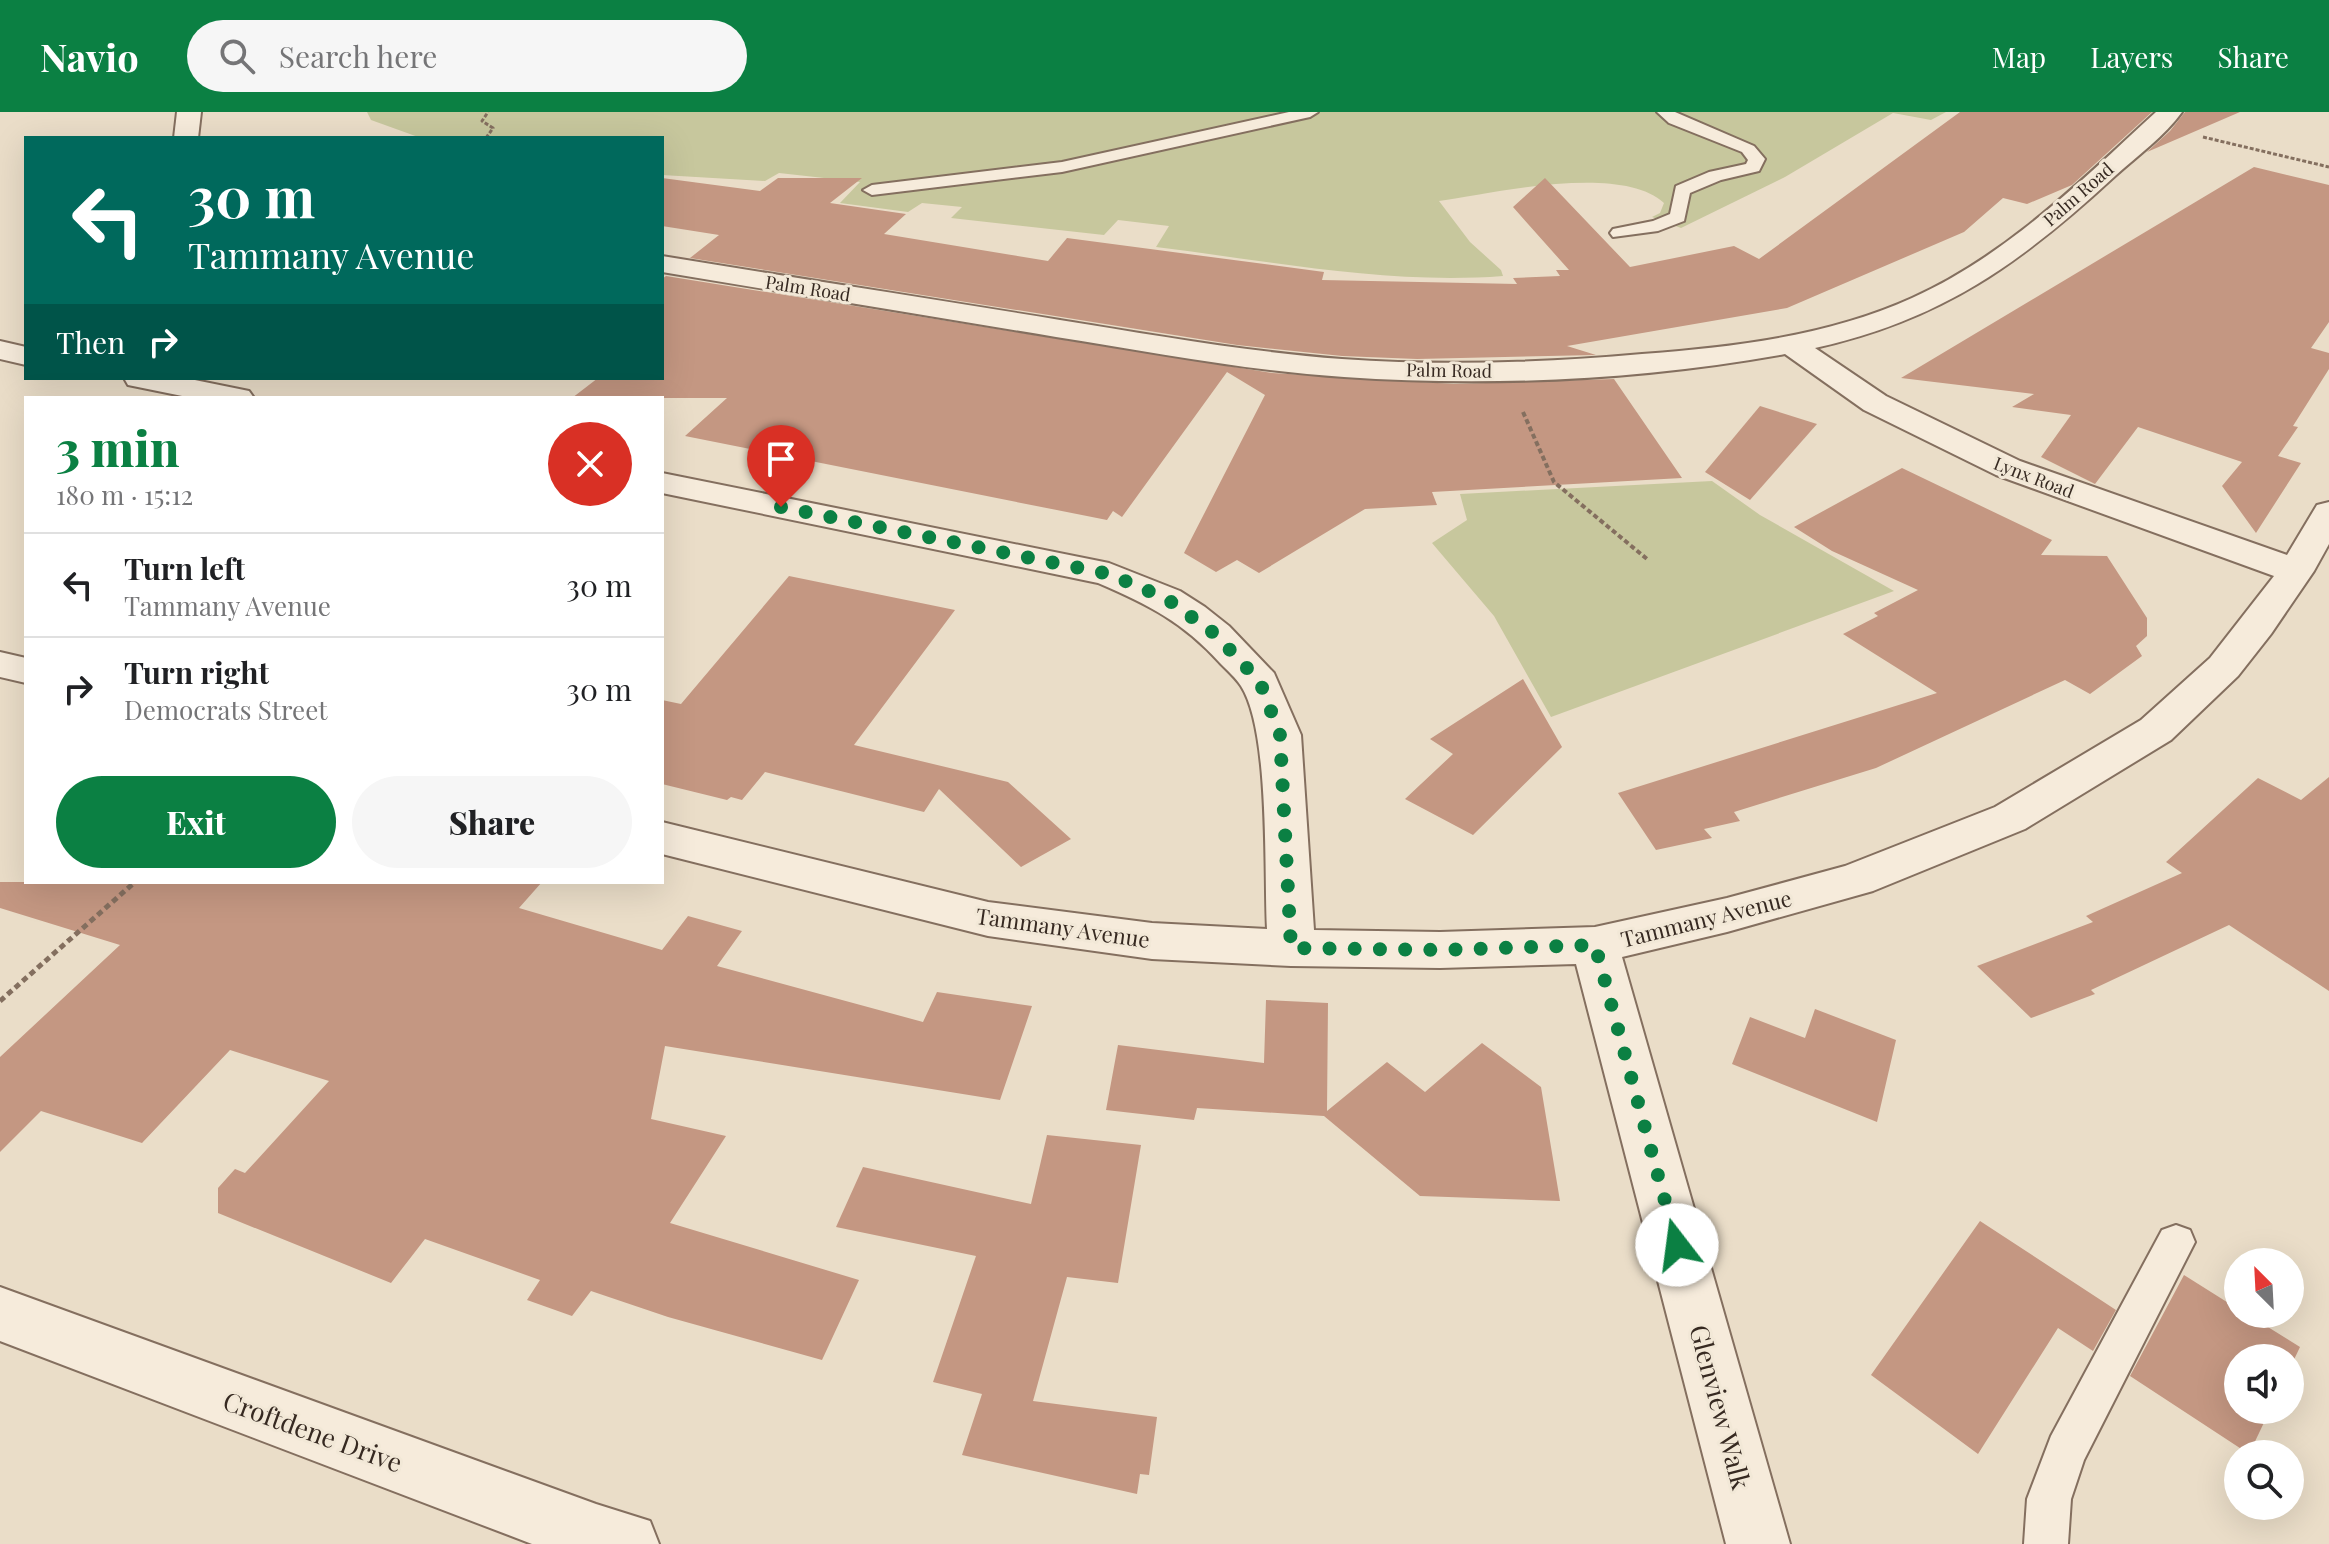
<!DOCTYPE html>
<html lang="en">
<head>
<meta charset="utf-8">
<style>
  :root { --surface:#fff; --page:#f6f6f6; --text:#202124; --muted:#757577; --line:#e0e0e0; --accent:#0b8043 }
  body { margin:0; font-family:"Playfair Display",serif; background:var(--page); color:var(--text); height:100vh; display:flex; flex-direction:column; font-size:30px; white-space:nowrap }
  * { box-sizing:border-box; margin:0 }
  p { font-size:26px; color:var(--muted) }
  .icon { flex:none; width:44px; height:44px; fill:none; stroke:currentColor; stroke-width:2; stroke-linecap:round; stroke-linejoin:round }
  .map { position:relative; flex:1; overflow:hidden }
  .details { position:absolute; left:24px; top:284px; width:640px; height:488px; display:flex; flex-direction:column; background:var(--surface); border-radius:0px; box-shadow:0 8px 32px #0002 }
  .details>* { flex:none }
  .hud { position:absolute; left:24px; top:24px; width:640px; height:244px; border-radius:0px; box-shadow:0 8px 32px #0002; background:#00695c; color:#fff; overflow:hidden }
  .needle { width:52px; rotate:336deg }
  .fabs { position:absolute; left:2224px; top:1136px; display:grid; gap:16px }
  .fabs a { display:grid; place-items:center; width:80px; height:80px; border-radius:50%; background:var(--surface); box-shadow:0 8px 32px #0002; font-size:40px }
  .pin { position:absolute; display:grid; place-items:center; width:68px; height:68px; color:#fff; margin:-82px -34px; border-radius:50% 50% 50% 0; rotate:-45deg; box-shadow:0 0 8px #0007 }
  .pin .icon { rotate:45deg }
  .me { position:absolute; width:88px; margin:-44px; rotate:345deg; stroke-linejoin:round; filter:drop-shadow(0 0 6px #0008) }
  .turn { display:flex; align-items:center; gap:28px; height:168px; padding:0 32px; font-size:36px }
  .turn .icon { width:104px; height:104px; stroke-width:2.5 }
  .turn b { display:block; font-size:56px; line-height:68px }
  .then { display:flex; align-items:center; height:76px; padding:0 32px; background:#0003; gap:16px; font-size:30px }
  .round { display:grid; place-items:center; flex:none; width:84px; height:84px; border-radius:42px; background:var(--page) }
  .overview { display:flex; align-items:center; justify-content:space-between; height:136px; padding:0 32px }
  h1 { font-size:48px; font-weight:800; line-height:60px; color:var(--accent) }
  .cta { display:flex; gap:16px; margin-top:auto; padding:16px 32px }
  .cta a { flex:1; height:92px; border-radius:48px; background:var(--accent); color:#fff; font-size:32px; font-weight:800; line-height:92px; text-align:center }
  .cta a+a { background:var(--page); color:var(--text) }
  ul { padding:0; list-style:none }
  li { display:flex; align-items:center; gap:24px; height:104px; padding:0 32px; border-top:2px solid var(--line) }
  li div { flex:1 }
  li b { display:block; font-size:30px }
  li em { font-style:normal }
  header { display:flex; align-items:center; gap:48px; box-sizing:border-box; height:112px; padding:0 40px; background:var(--accent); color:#fff }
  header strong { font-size:38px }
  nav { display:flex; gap:44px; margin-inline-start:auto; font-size:28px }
  .search { width:560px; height:72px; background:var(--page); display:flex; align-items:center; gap:20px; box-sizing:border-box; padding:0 28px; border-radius:44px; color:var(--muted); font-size:30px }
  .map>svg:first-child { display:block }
  .green { fill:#c7c79d }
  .building { fill:#c49782 }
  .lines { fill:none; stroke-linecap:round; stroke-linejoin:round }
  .service-casing { stroke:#846f5f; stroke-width:4 }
  .minor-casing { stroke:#846f5f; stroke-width:4 }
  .path-far2 { stroke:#846f5f; stroke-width:3; stroke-dasharray:4 2; stroke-linecap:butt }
  .path-far1 { stroke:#846f5f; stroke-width:4; stroke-dasharray:5 3; stroke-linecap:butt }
  .path { stroke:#846f5f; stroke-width:5; stroke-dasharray:6 4; stroke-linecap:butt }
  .service { fill:#f6ebdb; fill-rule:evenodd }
  .minor { fill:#f6ebdb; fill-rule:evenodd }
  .route { stroke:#0b8043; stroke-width:14; stroke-dasharray:0 25.2 }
  .labels { text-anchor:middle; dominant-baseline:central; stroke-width:6; stroke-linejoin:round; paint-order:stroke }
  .far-street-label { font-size:18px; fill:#362921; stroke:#f2e8d7 }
  .street-label { font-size:22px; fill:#362921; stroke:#f2e8d7 }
  .near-street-label { font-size:26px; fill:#362921; stroke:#f2e8d7 }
</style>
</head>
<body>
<header>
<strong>Navio</strong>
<div class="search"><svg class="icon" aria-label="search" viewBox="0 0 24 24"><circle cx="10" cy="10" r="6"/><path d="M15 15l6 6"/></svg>Search here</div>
<nav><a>Map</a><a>Layers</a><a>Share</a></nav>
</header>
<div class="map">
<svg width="2329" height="1432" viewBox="0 0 2329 1432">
  <rect width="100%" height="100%" fill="#eaddc8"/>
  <g class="green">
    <path d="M367,0H1946L1931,8L1893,1L1785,65L1681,116L1652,105L1660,101L1664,91C1621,51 1494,81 1439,89L1470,130L1501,158L1503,164C1388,173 1270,149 1156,135L1169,114L1118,108L1104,123L951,106L962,95L922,91L908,100L840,91L860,70L779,61L765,69L662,63V26H421L371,8Z"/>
    <path d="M1712,369L1760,403L1894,479L1551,605L1494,504L1432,431L1467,408L1460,382Z"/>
  </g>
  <g class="building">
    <path d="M1960,0H2152L2072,73L2027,92L2003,86L1964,120L1787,196L1567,234L1596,243L1417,247L1342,244L1237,233L690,146L719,123L662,114V66L760,79L778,66H862L830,91L906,102L884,122L1048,149L1067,126L1324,160L1322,168L1517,172L1513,166L1560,164L1556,158H1569L1513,95L1545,66L1630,155L1734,134L1759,147Z"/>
    <path d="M2185,0H2240L2147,40L2170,19Z"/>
    <path d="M2254,55L2329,73V210L2311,236L2329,241V257L2293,314L2298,315L2278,344L2301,351L2256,421L2222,374L2242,350L2138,315L2095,372L2041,345L2071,303L2012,295L2034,282L1901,266Z"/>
    <path d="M666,164L1272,261L1454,272L1614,267L1682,366L1432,380L1437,393L1365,397L1259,461L1237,448L1216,460L1184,441L1265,283L1227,260L1122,405L1113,399L1107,408L685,324L727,286H572L598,266H662V167Z"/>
    <path d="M1760,294L1817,312L1750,388L1705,360Z"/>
    <path d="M1902,356L2052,428L2041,443L2107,444L2147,506V524L2136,534L2142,544L2090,582L2065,568L1876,656L1734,700L1740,709L1704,717L1712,726L1656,738L1618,681L1937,581L1843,522L1878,504L1874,501L1918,478L1832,439L1794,415Z"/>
    <path d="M789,464L955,498L854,633L1008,670L1071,727L1021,755L939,677L924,700L765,660L742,688L731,685L727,688L662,672V588L681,592Z"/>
    <path d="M1523,567L1562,635L1473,723L1405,687L1453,642L1430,627Z"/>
    <path d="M2329,665V879L2229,813L2091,878L2095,882L2031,906L1977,854L2093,810L2086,804L2182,761L2166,750L2258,666L2301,688Z"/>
    <path d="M0,770H542L519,796L662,838L688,804L742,819L717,854L923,910L937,880L1032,894L1000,988L665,934L651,1007L726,1024L670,1111L859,1168L822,1248L668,1205L591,1179L572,1204L527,1188L540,1168L425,1127L391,1171L218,1101V1076L235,1057L245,1061L329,969L230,938L142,1031L41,999L0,1040V945L120,833L0,796Z"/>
    <path d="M1266,888L1328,891L1327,999L1387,950L1425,980L1482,931L1541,975L1560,1089L1420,1084L1324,1004L1197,996L1194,1008L1106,998L1118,933L1264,951Z"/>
    <path d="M1815,897L1896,928L1877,1010L1732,952L1750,905L1805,926Z"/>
    <path d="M1047,1023L1141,1033L1118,1171L1067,1165L1033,1289L1157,1305L1149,1363L1140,1362L1137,1382L962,1343L982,1282L933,1270L976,1144L836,1115L863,1055L1031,1092Z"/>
    <path d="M1980,1109L2116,1198L2093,1239L2058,1216L1978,1342L1871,1263Z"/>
    <path d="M2184,1163L2238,1197V1202H2247L2300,1235L2290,1256V1246H2238V1298H2270L2249,1342L2130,1264Z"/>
  </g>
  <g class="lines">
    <defs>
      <g id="service">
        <path d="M1289,0H1318L1310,5L1062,60L872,83L863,78L872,73L1062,50Z"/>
        <path d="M1657,0H1675L1754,34L1765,47L1759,59L1721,68L1690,81L1684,109L1658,119L1613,125L1610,121L1613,117L1653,109L1670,102L1676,74L1709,60L1746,52L1748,48L1742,40L1669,11Z"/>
        <path d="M2176,1113L2190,1118L2195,1130L2084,1348L2071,1387L2068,1432H2024L2027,1387L2051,1324L2162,1118Z"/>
      </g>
      <g id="minor">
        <path d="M177,0H201L198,26H174Z"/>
        <path d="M2156,0H2182C2165,24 2137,44 2115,64C2021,151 1942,208 1815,236L1886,284L2020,349L2287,443L2317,393L2329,390V432L2314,459L2271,522L2238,564L2171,628L2025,717L1873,779L1727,820L1622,845L1790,1432H1726L1576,852L1440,856L1291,854L1152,847L988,824L662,742V710L988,790L1152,811L1267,817C1264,758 1270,619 1241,574C1236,566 1227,558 1220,551C1183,510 1149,493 1098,471L662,381V361L1109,451L1180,479L1205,495L1229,514L1274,561L1301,623L1314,818L1440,820L1595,815L1727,786L1845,754L1995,695L2141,608L2210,546L2274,464L1996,363L1864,298L1785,242C1641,268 1490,275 1344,265C1248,259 1152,240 1056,225C925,203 793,182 662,160V144C795,166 928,186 1060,208C1154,223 1248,240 1342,247C1442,254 1543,251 1642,242C1734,235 1828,224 1912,186C2006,144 2082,68 2156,0Z"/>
        <path d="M0,229L26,235V253L0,247Z"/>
        <path d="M124,266H185L249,279L254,286H192L128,273Z"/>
        <path d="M0,540L26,546V571L0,565Z"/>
        <path d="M0,1175L596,1392L650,1409L659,1432H532L0,1229Z"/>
      </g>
    </defs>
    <use href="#service" class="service-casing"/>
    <use href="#minor" class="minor-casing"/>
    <g class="path-far2">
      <path d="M2203,25L2329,55"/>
      <path d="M486,26L493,16L482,9L488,0"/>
    </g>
    <path class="path-far1" d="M1523,300L1554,370L1647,447"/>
    <path class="path" d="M0,889L135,770"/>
    <use href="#service" class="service"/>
    <use href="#minor" class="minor"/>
  </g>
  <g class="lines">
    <path class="route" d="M781,395L1109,462L1167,487L1215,522L1260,570L1280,623L1291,836L1440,838L1595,833L1677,1133"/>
  </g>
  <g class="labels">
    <g class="far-street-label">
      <text transform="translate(2078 82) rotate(-41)">Palm Road</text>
      <text transform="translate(808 176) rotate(9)">Palm Road</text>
      <text transform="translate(1449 258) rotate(1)">Palm Road</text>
      <text transform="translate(2034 365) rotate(21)">Lynx Road</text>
    </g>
    <g class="street-label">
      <text transform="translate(1706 806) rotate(-14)">Tammany Avenue</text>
      <text transform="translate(1063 815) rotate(8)">Tammany Avenue</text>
    </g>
    <g class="near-street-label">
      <text transform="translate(1721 1295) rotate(75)">Glenview Walk</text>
      <text transform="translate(313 1319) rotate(20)">Croftdene Drive</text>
    </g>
  </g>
</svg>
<div class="fabs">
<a><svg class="needle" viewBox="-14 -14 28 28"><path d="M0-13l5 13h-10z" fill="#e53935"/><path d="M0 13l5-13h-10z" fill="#757577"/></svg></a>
<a><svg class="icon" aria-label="sound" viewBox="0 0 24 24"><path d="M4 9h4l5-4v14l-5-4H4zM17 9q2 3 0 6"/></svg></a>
<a><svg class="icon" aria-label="search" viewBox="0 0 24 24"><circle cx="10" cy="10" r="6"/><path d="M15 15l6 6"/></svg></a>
</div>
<div class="pin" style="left:781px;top:395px;background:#d93025"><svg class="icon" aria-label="arrive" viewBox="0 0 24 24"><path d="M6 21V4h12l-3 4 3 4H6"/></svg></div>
<svg class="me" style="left:1677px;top:1133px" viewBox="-20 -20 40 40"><circle r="19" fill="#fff"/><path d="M0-13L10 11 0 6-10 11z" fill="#0b8043"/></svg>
<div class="hud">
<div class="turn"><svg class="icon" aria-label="left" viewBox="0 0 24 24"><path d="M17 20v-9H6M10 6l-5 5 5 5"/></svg><div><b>30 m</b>Tammany Avenue</div></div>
<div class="then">Then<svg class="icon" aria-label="right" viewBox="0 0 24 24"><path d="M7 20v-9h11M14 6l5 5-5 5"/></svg></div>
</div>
<section class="details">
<div class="overview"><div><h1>3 min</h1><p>180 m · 15:12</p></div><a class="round" style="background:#d93025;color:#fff"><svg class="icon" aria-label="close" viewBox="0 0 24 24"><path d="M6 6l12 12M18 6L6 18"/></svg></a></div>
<ul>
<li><svg class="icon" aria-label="left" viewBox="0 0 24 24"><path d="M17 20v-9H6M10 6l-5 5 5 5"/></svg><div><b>Turn left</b><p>Tammany Avenue</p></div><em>30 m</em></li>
<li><svg class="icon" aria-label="right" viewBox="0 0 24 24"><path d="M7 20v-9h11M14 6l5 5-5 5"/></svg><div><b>Turn right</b><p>Democrats Street</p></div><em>30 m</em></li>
</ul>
<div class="cta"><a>Exit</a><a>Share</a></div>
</section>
</div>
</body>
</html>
